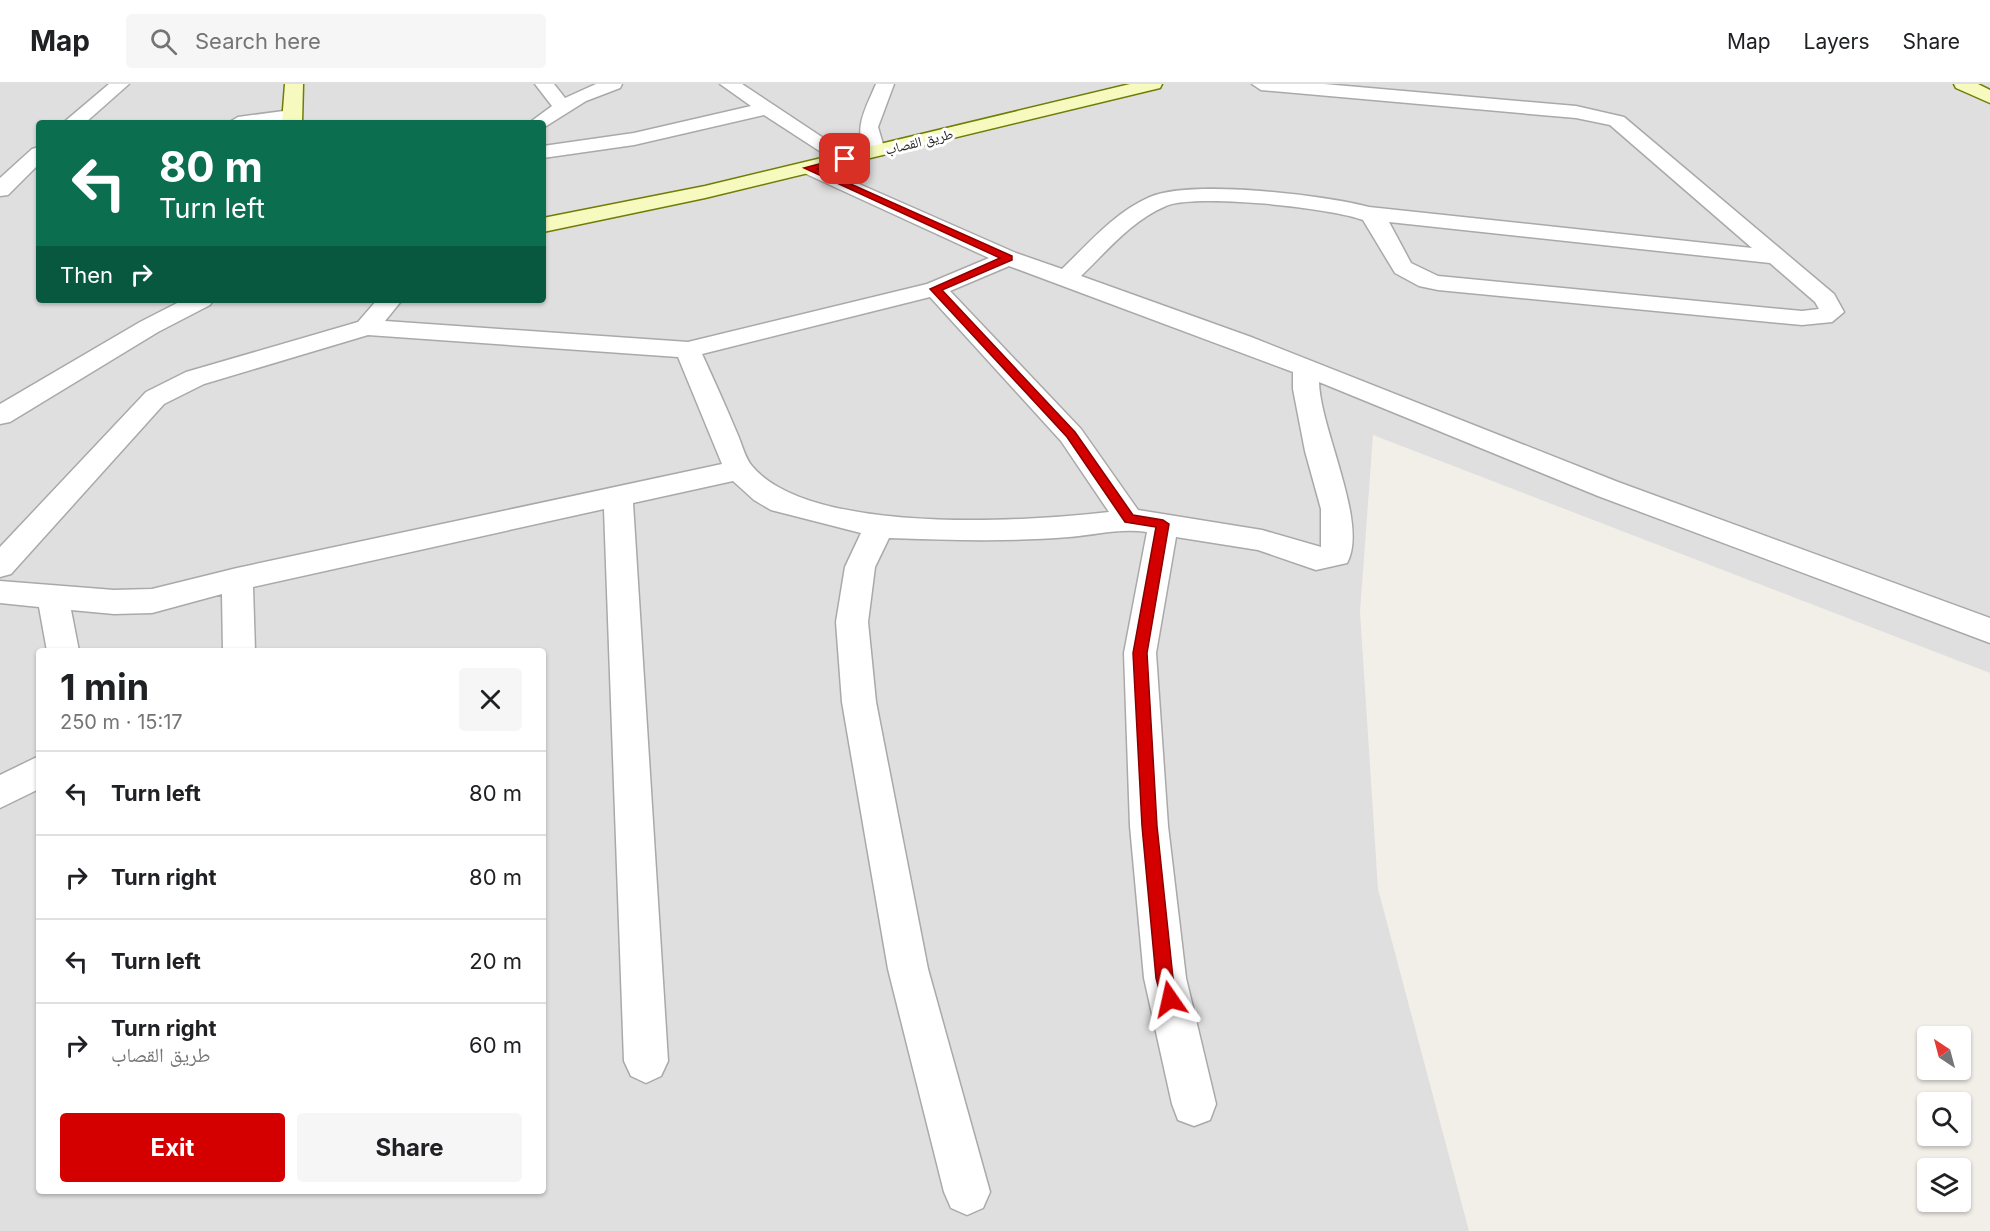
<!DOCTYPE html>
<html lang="en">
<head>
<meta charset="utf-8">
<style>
  :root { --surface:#fff; --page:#f6f6f6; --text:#202124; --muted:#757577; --line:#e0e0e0; --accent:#d40000 }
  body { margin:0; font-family:Inter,"Noto Naskh Arabic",sans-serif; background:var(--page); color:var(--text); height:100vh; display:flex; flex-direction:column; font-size:22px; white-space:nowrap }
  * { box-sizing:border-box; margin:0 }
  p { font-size:20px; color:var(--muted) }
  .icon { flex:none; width:33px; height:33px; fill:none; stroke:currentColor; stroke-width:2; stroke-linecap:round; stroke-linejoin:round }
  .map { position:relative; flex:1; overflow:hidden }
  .drawer { position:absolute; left:36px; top:564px; width:510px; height:546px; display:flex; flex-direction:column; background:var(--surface); border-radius:6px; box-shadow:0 2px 4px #0004 }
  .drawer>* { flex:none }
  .top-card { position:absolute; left:36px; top:36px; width:510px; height:183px; border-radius:6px; box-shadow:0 2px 4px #0004; background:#0b6e4f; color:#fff; overflow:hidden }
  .needle { width:39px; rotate:324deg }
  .fabs { position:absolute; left:1917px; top:942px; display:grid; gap:12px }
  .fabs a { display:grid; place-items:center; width:54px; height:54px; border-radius:6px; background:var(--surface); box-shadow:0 2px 4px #0004; font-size:30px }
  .pin { position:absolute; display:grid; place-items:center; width:51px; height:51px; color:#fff; margin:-26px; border-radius:12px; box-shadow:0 3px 9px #0006 }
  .me { position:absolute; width:66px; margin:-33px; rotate:349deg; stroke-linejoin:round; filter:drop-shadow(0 0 4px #0008) }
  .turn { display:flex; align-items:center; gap:21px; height:126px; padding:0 24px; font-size:27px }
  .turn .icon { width:78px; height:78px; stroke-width:2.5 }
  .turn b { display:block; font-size:42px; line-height:51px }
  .then { display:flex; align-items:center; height:57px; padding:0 24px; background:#0003; gap:12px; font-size:22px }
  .round { display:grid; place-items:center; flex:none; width:63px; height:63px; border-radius:6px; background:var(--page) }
  .summary { display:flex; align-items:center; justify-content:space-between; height:102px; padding:0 24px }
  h1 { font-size:36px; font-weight:700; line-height:45px }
  .primary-button { display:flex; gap:12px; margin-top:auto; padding:12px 24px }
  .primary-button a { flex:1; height:69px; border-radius:6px; background:var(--accent); color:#fff; font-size:24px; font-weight:700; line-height:69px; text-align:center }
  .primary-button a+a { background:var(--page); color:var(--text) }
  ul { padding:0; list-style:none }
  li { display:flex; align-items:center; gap:18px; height:84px; padding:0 24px; border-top:2px solid var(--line) }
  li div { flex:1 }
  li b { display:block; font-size:22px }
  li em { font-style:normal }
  header { display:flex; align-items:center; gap:36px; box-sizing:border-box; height:84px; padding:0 30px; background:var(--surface); border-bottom:2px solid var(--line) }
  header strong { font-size:28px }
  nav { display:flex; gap:33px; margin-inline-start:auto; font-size:21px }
  .search { width:420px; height:54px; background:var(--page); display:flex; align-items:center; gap:15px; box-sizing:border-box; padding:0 21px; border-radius:6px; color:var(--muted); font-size:22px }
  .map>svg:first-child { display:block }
  .residential { fill:#e0dfdf; fill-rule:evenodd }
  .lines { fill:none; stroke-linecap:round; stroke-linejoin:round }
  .street-casing { stroke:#a9a9a9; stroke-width:3 }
  .secondary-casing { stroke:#707d05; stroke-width:3 }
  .street { fill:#fff; fill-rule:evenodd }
  .secondary { fill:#f7fabf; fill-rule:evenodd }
  .route { fill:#d40000; stroke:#8a0000; stroke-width:1.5 }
  .labels { text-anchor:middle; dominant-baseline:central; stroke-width:6; stroke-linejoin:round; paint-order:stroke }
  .far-street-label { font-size:14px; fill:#222; stroke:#fff }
</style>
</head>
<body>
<header>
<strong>Map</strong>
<div class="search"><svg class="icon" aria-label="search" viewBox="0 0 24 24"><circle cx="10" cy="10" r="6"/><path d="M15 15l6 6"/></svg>Search here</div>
<nav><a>Map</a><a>Layers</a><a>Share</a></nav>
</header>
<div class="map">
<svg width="1990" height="1147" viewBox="0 0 1990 1147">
  <rect width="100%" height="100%" fill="#f2efe9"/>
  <path class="residential" d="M0,0H1990V589L1373,351L1360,528L1378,805L1469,1147H0ZM39,39H543V216H39ZM39,567H543V1107H39Z"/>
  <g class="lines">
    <defs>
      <g id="street">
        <path d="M109,0H129L85,39H63Z"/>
        <path d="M535,0H554L565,14L596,0H622L620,4L586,17L543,44V39H529L552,22Z"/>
        <path d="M720,0H742L855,75L852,79H838L764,31L634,61L543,74V62L634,49L751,22Z"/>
        <path d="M876,0H894L878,43L885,67L882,71H868C851,47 866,24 876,0Z"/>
        <path d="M1252,0H1324L1576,22L1624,33L1834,210L1844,228L1832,238L1802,241L1438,206L1419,202L1395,189L1363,136C1333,124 1195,109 1166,122C1132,136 1107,167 1081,192L1251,253L1618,398L1990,534V559L1598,412L1319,298C1320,345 1369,440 1347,479L1316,486L1258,466L1176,453L1156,569L1168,742L1186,894L1216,1020L1210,1036L1194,1042L1178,1036L1172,1020L1144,894L1130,742L1124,569L1147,448C1120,444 1095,451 1069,453C1009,458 949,456 889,454L875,483L868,538L876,618L928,885L990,1108L983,1124L967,1131L951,1124L944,1108L888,885L842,618L836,538L845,483L861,449L771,426L754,416L733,397L633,419L668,977L661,992L646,999L631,992L624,977L604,425L253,503L255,567H223L222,510L152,529L114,530L71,526L79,567H47L39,523L0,519V497L114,506L152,505L237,484L722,380L678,273L368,251L204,300L164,320L11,490L0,493V463L146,308L186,288L358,238L377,216H402L385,237L688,258L927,200L989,174L802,88L799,84L802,80L809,78L1016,169L1062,185C1089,159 1115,128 1150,113C1191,95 1324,111 1369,123L1752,164L1610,41L1576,34L1261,6ZM1389,138L1770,179L1815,218L1819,225L1802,227L1438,192L1411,179ZM1009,182L1293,288V305L1305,367L1321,425V463L1262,446L1138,426L1081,345L950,207ZM930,213L1061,357L1109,428C1025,438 810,451 752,382C745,374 742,360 737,349C726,323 714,296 702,270Z"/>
        <path d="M291,26L298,28L301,32L298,36L282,39H228L238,33Z"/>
        <path d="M39,63V80L8,111L0,112V94L32,65Z"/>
        <path d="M183,216H213L210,221L158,248L10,338L0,340V320L140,238Z"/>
        <path d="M39,672V705L0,724V691Z"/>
      </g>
      <g id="secondary">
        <path d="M285,0H303L302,39H282Z"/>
        <path d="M1130,0H1162L1160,4L705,114L543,148V134L705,102Z"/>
        <path d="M1954,0H1978L1990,6V19L1956,4Z"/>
      </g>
    </defs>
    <use href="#street" class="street-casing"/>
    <use href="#secondary" class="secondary-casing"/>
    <use href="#street" class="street"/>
    <use href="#secondary" class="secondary"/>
  </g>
  <path class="route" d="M845,73L848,77L817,85L1012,172V176L942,206L1075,348L1133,431L1163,436L1169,440L1147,569L1157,742L1173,894L1178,915L1176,921L1170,923L1163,921L1156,894L1142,742L1133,569L1156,443L1125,438L1067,353L930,205L1000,174L804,84Z"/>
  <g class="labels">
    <g class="far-street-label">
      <text transform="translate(919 57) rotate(-14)">طريق القصاب</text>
    </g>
  </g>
</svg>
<div class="fabs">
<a><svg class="needle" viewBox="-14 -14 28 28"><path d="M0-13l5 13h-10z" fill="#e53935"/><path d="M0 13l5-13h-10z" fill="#757577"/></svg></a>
<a><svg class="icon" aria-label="search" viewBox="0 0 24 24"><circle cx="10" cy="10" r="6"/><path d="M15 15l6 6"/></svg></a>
<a><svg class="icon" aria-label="layers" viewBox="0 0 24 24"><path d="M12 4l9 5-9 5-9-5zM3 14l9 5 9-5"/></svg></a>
</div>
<div class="pin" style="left:845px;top:75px;background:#d93025"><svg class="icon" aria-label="arrive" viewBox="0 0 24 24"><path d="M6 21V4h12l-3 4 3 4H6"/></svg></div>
<svg class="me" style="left:1170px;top:915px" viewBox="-20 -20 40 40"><path d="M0-17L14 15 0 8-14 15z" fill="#d40000" stroke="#fff" stroke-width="4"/></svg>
<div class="top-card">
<div class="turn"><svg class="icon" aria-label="left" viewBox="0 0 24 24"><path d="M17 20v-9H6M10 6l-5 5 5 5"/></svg><div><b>80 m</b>Turn left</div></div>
<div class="then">Then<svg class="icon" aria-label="right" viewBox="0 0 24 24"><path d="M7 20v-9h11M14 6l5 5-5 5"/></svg></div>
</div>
<section class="drawer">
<div class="summary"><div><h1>1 min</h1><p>250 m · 15:17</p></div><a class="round"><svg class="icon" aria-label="close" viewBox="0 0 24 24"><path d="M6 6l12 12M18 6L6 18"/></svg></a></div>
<ul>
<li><svg class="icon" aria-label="left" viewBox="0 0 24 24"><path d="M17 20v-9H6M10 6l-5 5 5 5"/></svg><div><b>Turn left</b></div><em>80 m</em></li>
<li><svg class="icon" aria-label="right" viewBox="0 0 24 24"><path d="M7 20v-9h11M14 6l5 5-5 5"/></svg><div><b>Turn right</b></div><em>80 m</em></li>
<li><svg class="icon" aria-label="left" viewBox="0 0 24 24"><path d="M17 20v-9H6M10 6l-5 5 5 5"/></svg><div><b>Turn left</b></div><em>20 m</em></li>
<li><svg class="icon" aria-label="right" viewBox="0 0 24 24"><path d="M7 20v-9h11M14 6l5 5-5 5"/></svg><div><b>Turn right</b><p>طريق القصاب</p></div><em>60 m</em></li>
</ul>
<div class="primary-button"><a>Exit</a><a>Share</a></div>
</section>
</div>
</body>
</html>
